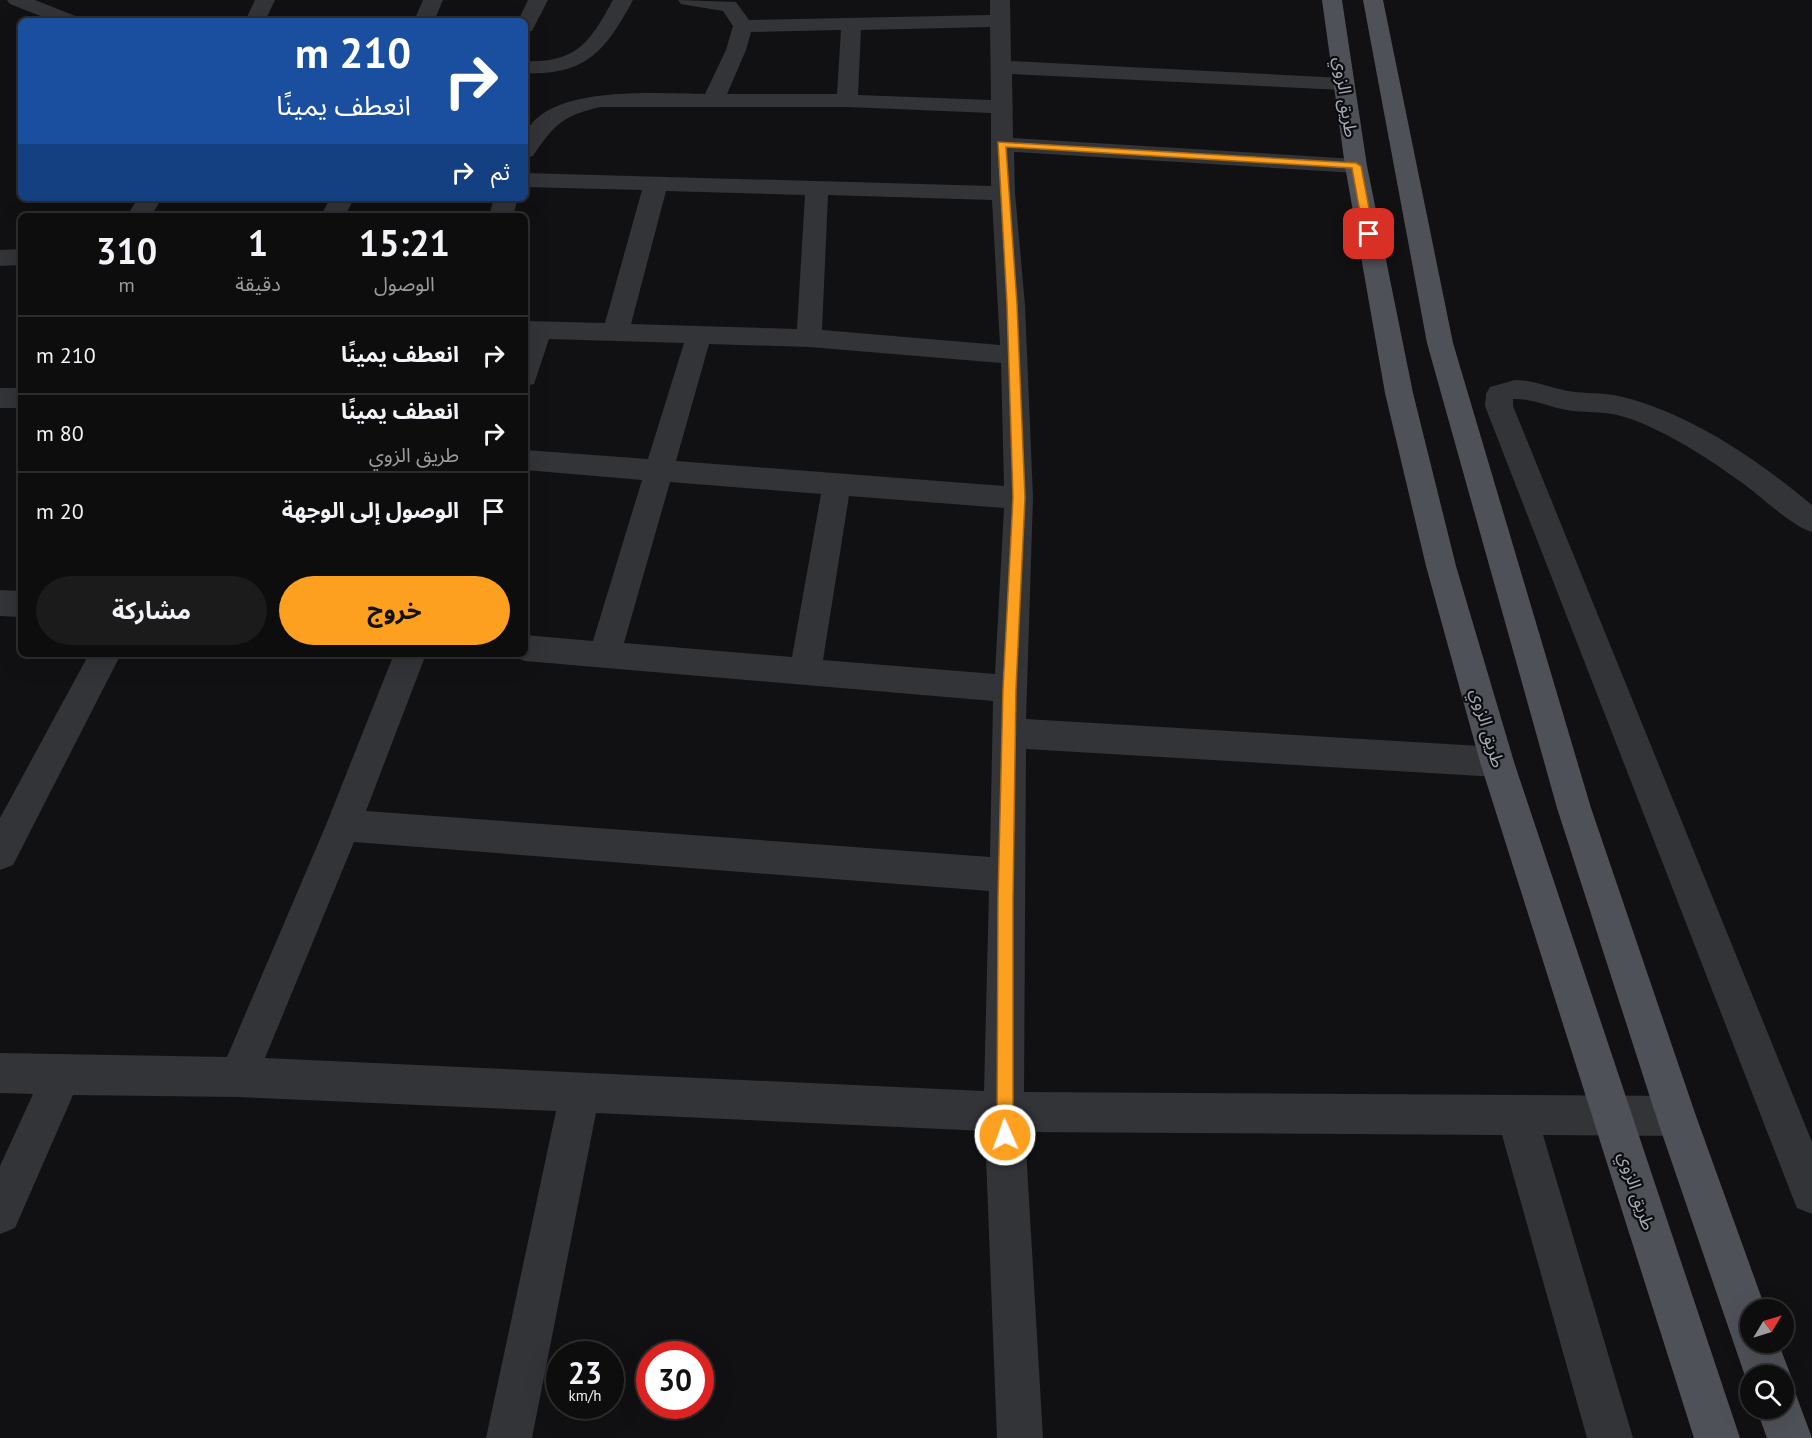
<!DOCTYPE html>
<html lang="ar">
<head>
<meta charset="utf-8">
<style>
  :root { --surface:#0d0d0e; --page:#1b1b1c; --text:#f1f3f6; --muted:#9a9c9e; --line:#2d2d2e; --accent:#fd9f1f }
  body { margin:0; font-family:"PT Sans","Noto Sans Arabic",sans-serif; background:var(--page); color:var(--text); direction:rtl; height:100vh; display:flex; flex-direction:column; font-size:22px; white-space:nowrap }
  * { box-sizing:border-box; margin:0 }
  p { font-size:20px; color:var(--muted) }
  .icon { flex:none; width:33px; height:33px; fill:none; stroke:currentColor; stroke-width:2; stroke-linecap:round; stroke-linejoin:round }
  .map { position:relative; flex:1; overflow:hidden; direction:ltr }
  .panel { position:absolute; left:18px; top:213px; width:510px; height:444px; display:flex; flex-direction:column; background:var(--surface); border-radius:9px; box-shadow:0 6px 24px #0002,0 0 0 2px var(--line); direction:rtl }
  .panel>* { flex:none }
  .hud { position:absolute; left:18px; top:18px; width:510px; height:183px; border-radius:9px; box-shadow:0 6px 24px #0002,0 0 0 2px var(--line); direction:rtl; background:#1a4fa0; color:#fff; overflow:hidden }
  .needle { width:39px; rotate:52deg }
  .tools { position:absolute; left:1740px; top:1299px; display:grid; gap:12px }
  .tools a { display:grid; place-items:center; width:54px; height:54px; border-radius:50%; background:var(--surface); box-shadow:0 6px 24px #0002,0 0 0 2px var(--line); font-size:30px }
  .speed { position:absolute; left:546px; top:1341px; display:flex; gap:12px; font-size:30px; font-weight:700; text-align:center }
  .speed>* { display:grid; place-content:center; width:78px; height:78px; border-radius:50%; background:var(--surface); box-shadow:0 6px 24px #0002,0 0 0 2px var(--line); line-height:1 }
  .speed small { font-size:15px; font-weight:400 }
  .speed .limit { border:9px solid #d22; background:#fff; color:#111 }
  .pin { position:absolute; display:grid; place-items:center; width:51px; height:51px; color:#fff; margin:-26px; border-radius:12px; box-shadow:0 3px 9px #0006 }
  .me { position:absolute; width:66px; margin:-33px; rotate:358deg; stroke-linejoin:round; filter:drop-shadow(0 0 4px #0008) }
  .turn { display:flex; align-items:center; gap:21px; height:126px; padding:0 18px; font-size:27px }
  .turn .icon { width:78px; height:78px; stroke-width:2.5 }
  .turn b { display:block; font-size:42px; line-height:51px }
  .then { display:flex; align-items:center; height:57px; padding:0 18px; background:#0003; gap:12px; font-size:22px }
  .eta { display:flex; justify-content:space-evenly; align-items:center; height:102px; text-align:center }
  .eta b { font-size:36px; font-weight:700; line-height:42px }
  .cta { display:flex; gap:12px; margin-top:auto; padding:12px 18px }
  .cta a { flex:1; height:69px; border-radius:36px; background:var(--accent); color:#111; font-size:24px; font-weight:700; line-height:69px; text-align:center }
  .cta a+a { background:var(--page); color:var(--text) }
  ul { padding:0; list-style:none }
  li { display:flex; align-items:center; gap:18px; height:78px; padding:0 18px; border-top:2px solid var(--line) }
  li div { flex:1 }
  li b { display:block; font-size:22px }
  li em { font-style:normal }
  .map>svg:first-child { display:block }
  .lines { fill:none; stroke-linecap:round; stroke-linejoin:round }
  .street { fill:#323438; fill-rule:evenodd }
  .primary { fill:#4e5157; fill-rule:evenodd }
  .route { fill:#fd9f1f; stroke:#a46714; stroke-width:1.5 }
  .labels { text-anchor:middle; dominant-baseline:central; stroke-width:4.5; stroke-linejoin:round; paint-order:stroke }
  .street-label { font-size:18px; fill:#a2a9b5; stroke:#0c0c0e }
</style>
</head>
<body>
<div class="map">
<svg width="1812" height="1438" viewBox="0 0 1812 1438">
  <rect width="100%" height="100%" fill="#111113"/>
  <g class="lines">
    <g class="street">
      <path d="M7,0H35L78,17L81,21H53L10,4Z"/>
      <path d="M255,0H275L265,21H245Z"/>
      <path d="M423,0H443L434,21H414Z"/>
      <path d="M528,0H548L532,31L525,33V21H518Z"/>
      <path d="M613,0H633C606,50 586,76 525,73V61C577,63 590,42 613,0Z"/>
      <path d="M678,0L736,2L749,20L990,15V0H1010L1011,61L1343,78L1351,79L1354,84L1351,89L1343,90L1012,74L1013,138L1356,159L1364,161L1367,166L1364,171L1356,173L1014,152L1015,193L1025,305L1033,498L1026,719L1497,747L1509,751L1514,762L1509,773L1497,777L1026,749L1024,1092L1676,1096L1690,1102L1696,1116L1690,1130L1676,1136L1543,1135L1633,1438H1587L1502,1135L1025,1132L1043,1438H997L985,1131L596,1113L532,1438H486L556,1111L238,1097L73,1095L15,1228L0,1234V1166L33,1094L0,1093V1053L227,1057L326,825L394,654H426L366,811L990,857L993,701L525,661L514,657L512,654H525V635L593,641L642,480L525,470V450L648,459L684,343L549,339L534,384L525,386V321L605,323L642,190L525,187V173L991,186V113L847,107H600C562,116 554,125 533,156L525,158C525,150 523,137 527,131C552,84 660,94 705,94L726,50L733,26L723,11L681,4ZM990,27L991,100L858,95L861,30ZM841,30L837,94H727L746,50L751,32ZM666,191L805,195L797,329L631,324ZM828,195L992,200L1000,345L822,330ZM709,344L809,347L1001,363L1004,486L676,461ZM670,482L821,494L792,657L624,643ZM849,496L1004,508L995,674L823,660ZM354,842L989,891L984,1091L265,1058Z"/>
      <path d="M138,198H162L151,216H127Z"/>
      <path d="M330,198H354L345,216H321Z"/>
      <path d="M494,198H518L513,216H489Z"/>
      <path d="M21,249V265L0,266V250Z"/>
      <path d="M1515,380C1533,380 1550,388 1568,391C1586,394 1605,392 1623,397C1691,414 1758,460 1812,505V532C1791,526 1761,496 1741,482C1709,459 1656,424 1617,415C1601,411 1583,413 1567,410C1549,407 1532,398 1513,399V406L1812,1142V1214L1797,1208L1791,1193L1485,406L1486,394L1490,387Z"/>
      <rect x="0" y="388" width="21" height="20"/>
      <path d="M0,590L21,591V617L0,616Z"/>
      <path d="M89,654H121L13,865L0,870V818Z"/>
    </g>
    <g class="primary">
      <path d="M1322,0H1342L1367,166L1413,393L1456,566L1514,762L1740,1438H1694L1480,762L1426,566L1385,393L1345,166Z"/>
      <path d="M1363,0H1383L1453,343L1591,808L1696,1116L1766,1310H1750V1342H1778L1791,1376L1786,1388L1795,1392L1812,1438H1767L1756,1408H1784V1376H1750V1388L1745,1376L1656,1116L1557,808L1427,343Z"/>
    </g>
  </g>
  <path class="route" d="M998,142L1356,163L1361,166L1374,234L1369,237L1364,234L1352,168L1006,147L1017,304L1025,498L1016,689L1013,898V1135L1011,1141L1005,1143L999,1141L997,1135L998,898L1003,689L1013,498L1007,304Z"/>
  <g class="labels">
    <g class="street-label">
      <text transform="translate(1346 97) rotate(82)">طريق الزوي</text>
      <text transform="translate(1488 728) rotate(74)">طريق الزوي</text>
      <text transform="translate(1637 1191) rotate(72)">طريق الزوي</text>
    </g>
  </g>
</svg>
<div class="tools">
<a><svg class="needle" viewBox="-14 -14 28 28"><path d="M0-13l5 13h-10z" fill="#e53935"/><path d="M0 13l5-13h-10z" fill="#9a9c9e"/></svg></a>
<a><svg class="icon" aria-label="search" viewBox="0 0 24 24"><circle cx="10" cy="10" r="6"/><path d="M15 15l6 6"/></svg></a>
</div>
<div class="speed"><div>23<small>km/h</small></div><div class="limit">30</div></div>
<div class="pin" style="left:1369px;top:234px;background:#d93025"><svg class="icon" aria-label="arrive" viewBox="0 0 24 24"><path d="M6 21V4h12l-3 4 3 4H6"/></svg></div>
<svg class="me" style="left:1005px;top:1135px" viewBox="-20 -20 40 40"><circle r="17" fill="#fd9f1f" stroke="#fff" stroke-width="3"/><path d="M0-11L8 9 0 5-8 9z" fill="#fff"/></svg>
<div class="hud">
<div class="turn"><svg class="icon" aria-label="right" viewBox="0 0 24 24"><path d="M7 20v-9h11M14 6l5 5-5 5"/></svg><div><b>210 m</b>انعطف يمينًا</div></div>
<div class="then">ثم<svg class="icon" aria-label="right" viewBox="0 0 24 24"><path d="M7 20v-9h11M14 6l5 5-5 5"/></svg></div>
</div>
<section class="panel">
<div class="eta">
<div><b>15:21</b><p>الوصول</p></div>
<div><b>1</b><p>دقيقة</p></div>
<div><b>310</b><p>m</p></div>
</div>
<ul>
<li><svg class="icon" aria-label="right" viewBox="0 0 24 24"><path d="M7 20v-9h11M14 6l5 5-5 5"/></svg><div><b>انعطف يمينًا</b></div><em>210 m</em></li>
<li><svg class="icon" aria-label="right" viewBox="0 0 24 24"><path d="M7 20v-9h11M14 6l5 5-5 5"/></svg><div><b>انعطف يمينًا</b><p>طريق الزوي</p></div><em>80 m</em></li>
<li><svg class="icon" aria-label="arrive" viewBox="0 0 24 24"><path d="M6 21V4h12l-3 4 3 4H6"/></svg><div><b>الوصول إلى الوجهة</b></div><em>20 m</em></li>
</ul>
<div class="cta"><a>خروج</a><a>مشاركة</a></div>
</section>
</div>
</body>
</html>
